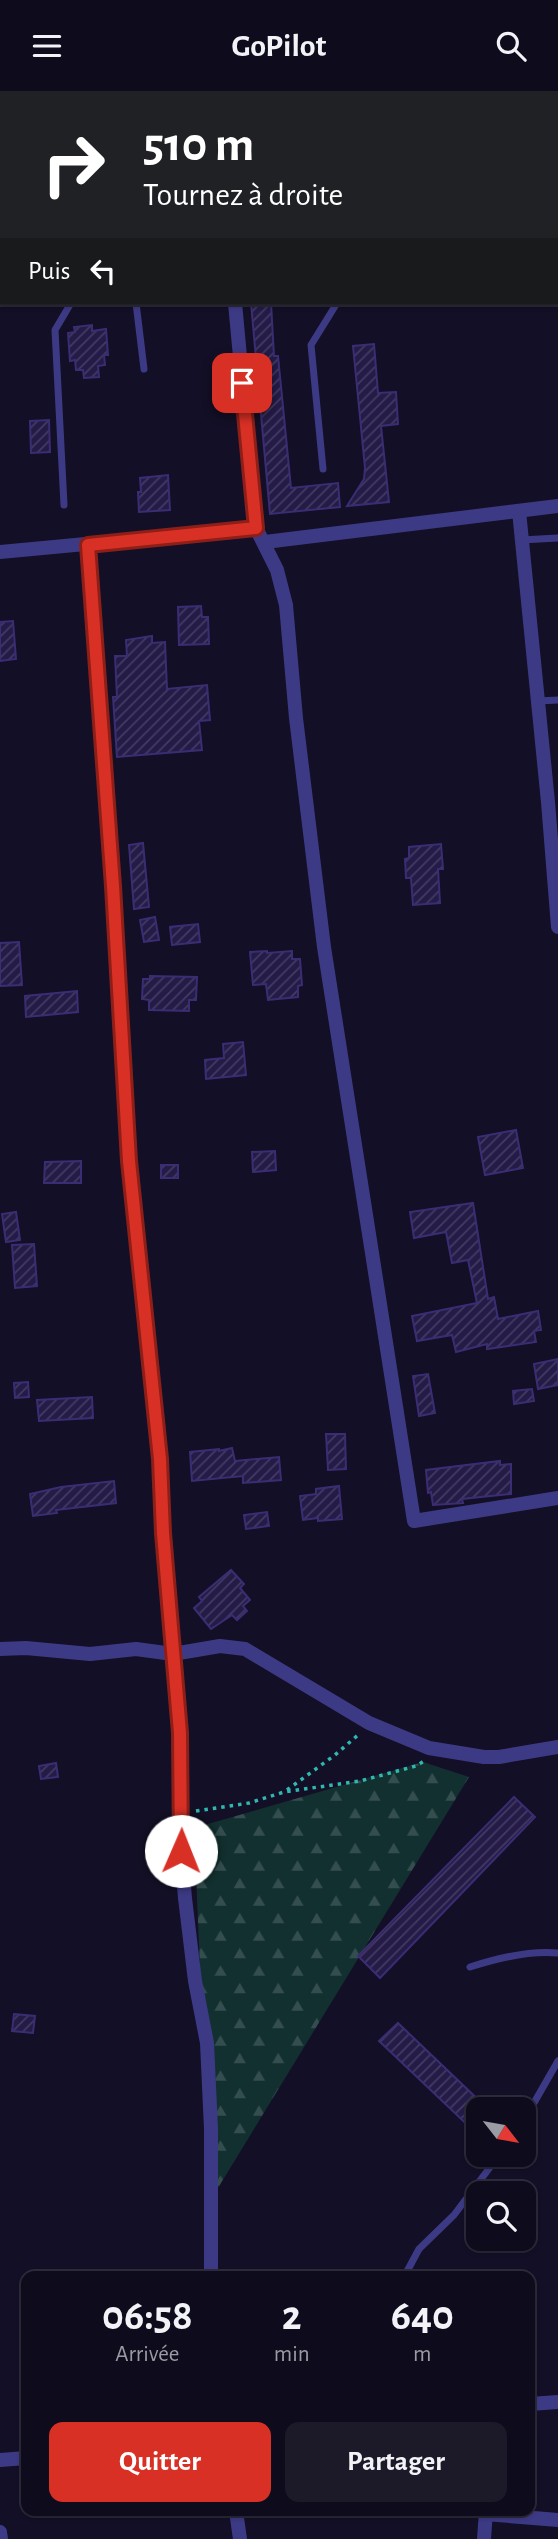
<!DOCTYPE html>
<html lang="fr">
<head>
<meta charset="utf-8">
<style>
  :root { --surface:#0e0b1c; --page:#1c1929; --text:#f1f3f6; --muted:#9b9ba3; --line:#2e2b3b; --accent:#d93025 }
  body { margin:0; font-family:"Alegreya Sans",sans-serif; background:var(--page); color:var(--text); height:100vh; display:flex; flex-direction:column; font-size:26px; white-space:nowrap }
  * { box-sizing:border-box; margin:0 }
  p { font-size:23px; color:var(--muted) }
  .icon { flex:none; width:38px; height:38px; fill:none; stroke:currentColor; stroke-width:2; stroke-linecap:round; stroke-linejoin:round }
  .map { position:relative; flex:1; overflow:hidden }
  .sheet { position:absolute; left:21px; top:2180px; width:514px; height:245px; display:flex; flex-direction:column; background:var(--surface); border-radius:14px; box-shadow:0 2px 5px #0004,0 0 0 2px var(--line) }
  .sheet>* { flex:none }
  .hud { position:absolute; left:0px; top:0px; width:558px; height:214px; box-shadow:0 2px 5px #0004,0 0 0 2px var(--line); background:#202124; color:#fff; overflow:hidden }
  .needle { width:46px; rotate:121deg }
  .fabs { position:absolute; left:466px; top:2006px; display:grid; gap:14px }
  .fabs a { display:grid; place-items:center; width:70px; height:70px; border-radius:14px; background:var(--surface); box-shadow:0 2px 5px #0004,0 0 0 2px var(--line); font-size:35px }
  .pin { position:absolute; display:grid; place-items:center; width:60px; height:60px; color:#fff; margin:-30px; border-radius:14px; box-shadow:0 4px 10px #0006 }
  .me { position:absolute; width:77px; margin:-38px; rotate:1deg; stroke-linejoin:round; filter:drop-shadow(0 0 5px #0008) }
  .turn { display:flex; align-items:center; gap:24px; height:147px; padding:0 28px; font-size:32px }
  .turn .icon { width:91px; height:91px; stroke-width:2.5 }
  .turn b { display:block; font-size:49px; line-height:60px }
  .then { display:flex; align-items:center; height:66px; padding:0 28px; background:#0003; gap:14px; font-size:26px }
  .eta { display:flex; justify-content:space-evenly; align-items:center; height:119px; text-align:center }
  .eta b { font-size:42px; font-weight:700; line-height:49px }
  .primary-button { display:flex; gap:14px; margin-top:auto; padding:14px 28px }
  .primary-button a { flex:1; height:80px; border-radius:14px; background:var(--accent); color:#fff; font-size:28px; font-weight:700; line-height:80px; text-align:center }
  .primary-button a+a { background:var(--page); color:var(--text) }
  header { display:flex; justify-content:space-between; align-items:center; height:91px; padding:0 28px; background:var(--surface); font-size:32px; font-weight:700 }
  .map>svg:first-child { display:block }
  .forest { fill:url(#forest-firs) }
  .building { fill:url(#building-hatch); stroke:#3b2d73; stroke-width:2 }
  .lines { fill:none; stroke-linecap:round; stroke-linejoin:round }
  .path { stroke:#2fb8b0; stroke-width:3.5; stroke-dasharray:3.5 5; stroke-linecap:butt }
  .lane { stroke:#3d3a85; stroke-width:7 }
  .street { stroke:#3d3a85; stroke-width:14 }
  .highway { stroke:#ff4fa3; stroke-width:21 }
  .route-casing { stroke:#8d1f18; stroke-width:18 }
  .route { stroke:#d93025; stroke-width:12 }
</style>
</head>
<body>
<header><svg class="icon" aria-label="menu" viewBox="0 0 24 24"><path d="M4 6h16M4 12h16M4 18h16"/></svg>GoPilot<svg class="icon" aria-label="search" viewBox="0 0 24 24"><circle cx="10" cy="10" r="6"/><path d="M15 15l6 6"/></svg></header>
<div class="map">
<svg width="558" height="2448" viewBox="0 0 558 2448">
  <defs>
    <pattern id="forest-firs" width="22" height="20" patternUnits="userSpaceOnUse" patternTransform="scale(1.75)"><rect width="22" height="20" fill="#12302f"/><path d="M5 1l3.5 6h-7zM16 11l3.5 6h-7z" fill="#344d4e"/></pattern>
    <pattern id="building-hatch" width="6" height="6" patternUnits="userSpaceOnUse" patternTransform="scale(1.75)"><rect width="6" height="6" fill="#241b47"/><path d="M-1 1l2-2M0 6l6-6M5 7l2-2" fill="none" stroke="#433b63"/></pattern>
  </defs>
  <rect width="100%" height="100%" fill="#130f26"/>
  <path class="forest" d="M423,1671L469,1686L210,2110L194,1737Z"/>
  <g class="building">
    <path d="M251,212H271L274,265H278L291,397L338,392L340,416L270,423Z"/>
    <path d="M92,234V240L106,238L108,264H104L105,274L98,275L99,286L84,287L83,279H76L75,269L70,270L68,242L75,241L74,236Z"/>
    <path d="M374,253L378,302L396,301L398,333L381,335L389,411L347,415L364,388L365,377L353,255Z"/>
    <path d="M49,329L50,361L31,362L30,330Z"/>
    <path d="M168,384L170,419L139,421L138,401H141L140,387Z"/>
    <path d="M201,515L202,526H208L209,553L179,554L178,516Z"/>
    <path d="M13,530L16,568L0,570V531Z"/>
    <path d="M152,545V552L165,551L167,598L207,594L210,629L199,630L202,659L117,666L113,606H117L115,565H127L126,549Z"/>
    <path d="M143,752L149,816L134,818L129,754Z"/>
    <path d="M441,753L443,778H438L440,812L413,814L411,787H406L405,768L409,767V756Z"/>
    <path d="M155,826L159,849L144,851L140,829Z"/>
    <path d="M198,833L200,851L172,854L170,836Z"/>
    <path d="M19,851L22,894L0,895V852Z"/>
    <path d="M267,860V862L292,860V868H300L302,894L298,895V906L268,909L266,893L253,894L250,861Z"/>
    <path d="M150,885L197,886L196,909H189V920L149,919V909L142,908L143,888H150Z"/>
    <path d="M77,900L78,921L26,926L25,905Z"/>
    <path d="M243,951L246,984L206,988L205,969L224,967L223,953Z"/>
    <path d="M516,1039L523,1077L485,1084L478,1046Z"/>
    <path d="M275,1060L276,1079L253,1081L252,1061Z"/>
    <path d="M81,1070V1092H44L45,1071Z"/>
    <rect x="161" y="1074" width="17" height="13"/>
    <path d="M473,1112L488,1208L494,1206L498,1228L538,1220L541,1239L534,1240L536,1251L487,1258V1253L456,1261L452,1244L417,1250L412,1225L477,1212L468,1169L452,1172L446,1141L414,1147L410,1121Z"/>
    <path d="M16,1121L20,1149L6,1151L2,1123Z"/>
    <path d="M34,1153L37,1195L15,1197L12,1154Z"/>
    <path d="M558,1268V1294L538,1298L534,1273Z"/>
    <path d="M428,1283L435,1322L419,1325L413,1285Z"/>
    <path d="M28,1291L29,1306L15,1307L14,1292Z"/>
    <path d="M532,1298L534,1310L514,1313L513,1300Z"/>
    <path d="M92,1306L93,1327L39,1330L37,1309Z"/>
    <path d="M326,1343H345L346,1378L328,1379Z"/>
    <path d="M232,1357L235,1370L279,1366L281,1389L243,1392V1385L192,1390L190,1361L219,1358V1360Z"/>
    <path d="M500,1370V1374L511,1373V1403L462,1408L463,1412L433,1414L431,1401L428,1402L426,1379Z"/>
    <path d="M114,1390L116,1412L56,1419L57,1422L33,1425L30,1403L61,1396Z"/>
    <path d="M339,1395L342,1428L318,1430V1427L303,1429L300,1405L316,1403V1398Z"/>
    <path d="M267,1421L269,1435L246,1438L244,1424Z"/>
    <path d="M231,1479L244,1493L240,1497L250,1509L243,1515L247,1520L237,1529L232,1524L211,1538L194,1517L202,1510L199,1506Z"/>
    <path d="M56,1672L58,1686L41,1688L39,1675Z"/>
    <path d="M514,1706L535,1726L380,1887L358,1865Z"/>
    <path d="M14,1923L35,1925L33,1942L12,1940Z"/>
    <path d="M398,1932L488,2018H478V2044L379,1950Z"/>
  </g>
  <g class="lines">
    <g class="path">
      <path d="M287,1699L335,1664L358,1644"/>
      <path d="M196,1720L249,1712L284,1701L360,1690L416,1675L424,1670"/>
    </g>
    <g class="lane">
      <path d="M329,0L330,2"/>
      <path d="M136,212L144,278"/>
      <path d="M323,378L311,254L337,212"/>
      <path d="M64,414L55,239L71,212"/>
      <path d="M521,449L558,447"/>
      <path d="M538,610L558,609"/>
      <path d="M470,1876C498,1867 529,1859 558,1862"/>
      <path d="M523,2031L558,1970"/>
      <path d="M404,2186L419,2158L454,2124L500,2063"/>
    </g>
    <g class="street">
      <path d="M130,0L131,2"/>
      <path d="M518,0V2"/>
      <path d="M544,2L547,0"/>
      <path d="M235,212L256,437L277,479L286,514L296,627L324,856L414,1430L558,1407"/>
      <path d="M519,420L548,711L558,836"/>
      <path d="M265,451L558,415"/>
      <path d="M88,454L113,795L129,1070L160,1368L164,1442L180,1642L181,1760L185,1807L195,1890L207,1952L211,2038V2186"/>
      <path d="M0,461L256,437"/>
      <path d="M0,1558L26,1557L90,1563L136,1558L173,1563L220,1555L245,1558L369,1632L429,1657L484,1666H499L558,1656"/>
      <path d="M530,2313L558,2311"/>
      <path d="M0,2369L26,2367"/>
      <path d="M236,2420L240,2448"/>
      <path d="M485,2423L558,2429"/>
      <path d="M0,2441L1,2448"/>
      <path d="M484,2448L486,2420"/>
    </g>
    <g class="highway">
      <path d="M556,69H558"/>
      <path d="M0,114H2"/>
    </g>
  </g>
  <g class="lines">
    <defs>
      <path id="route" d="M181,1760L180,1642L163,1442L160,1368L129,1070L113,795L88,454L256,437L242,292"/>
    </defs>
    <use href="#route" class="route-casing"/>
    <use href="#route" class="route"/>
  </g>
</svg>
<div class="fabs">
<a><svg class="needle" viewBox="-14 -14 28 28"><path d="M0-13l5 13h-10z" fill="#e53935"/><path d="M0 13l5-13h-10z" fill="#9b9ba3"/></svg></a>
<a><svg class="icon" aria-label="search" viewBox="0 0 24 24"><circle cx="10" cy="10" r="6"/><path d="M15 15l6 6"/></svg></a>
</div>
<div class="pin" style="left:242px;top:292px;background:#d93025"><svg class="icon" aria-label="arrive" viewBox="0 0 24 24"><path d="M6 21V4h12l-3 4 3 4H6"/></svg></div>
<svg class="me" style="left:181px;top:1760px" viewBox="-20 -20 40 40"><circle r="19" fill="#fff"/><path d="M0-13L10 11 0 6-10 11z" fill="#d93025"/></svg>
<div class="hud">
<div class="turn"><svg class="icon" aria-label="right" viewBox="0 0 24 24"><path d="M7 20v-9h11M14 6l5 5-5 5"/></svg><div><b>510 m</b>Tournez à droite</div></div>
<div class="then">Puis<svg class="icon" aria-label="left" viewBox="0 0 24 24"><path d="M17 20v-9H6M10 6l-5 5 5 5"/></svg></div>
</div>
<section class="sheet">
<div class="eta">
<div><b>06:58</b><p>Arrivée</p></div>
<div><b>2</b><p>min</p></div>
<div><b>640</b><p>m</p></div>
</div>
<div class="primary-button"><a>Quitter</a><a>Partager</a></div>
</section>
</div>
</body>
</html>
